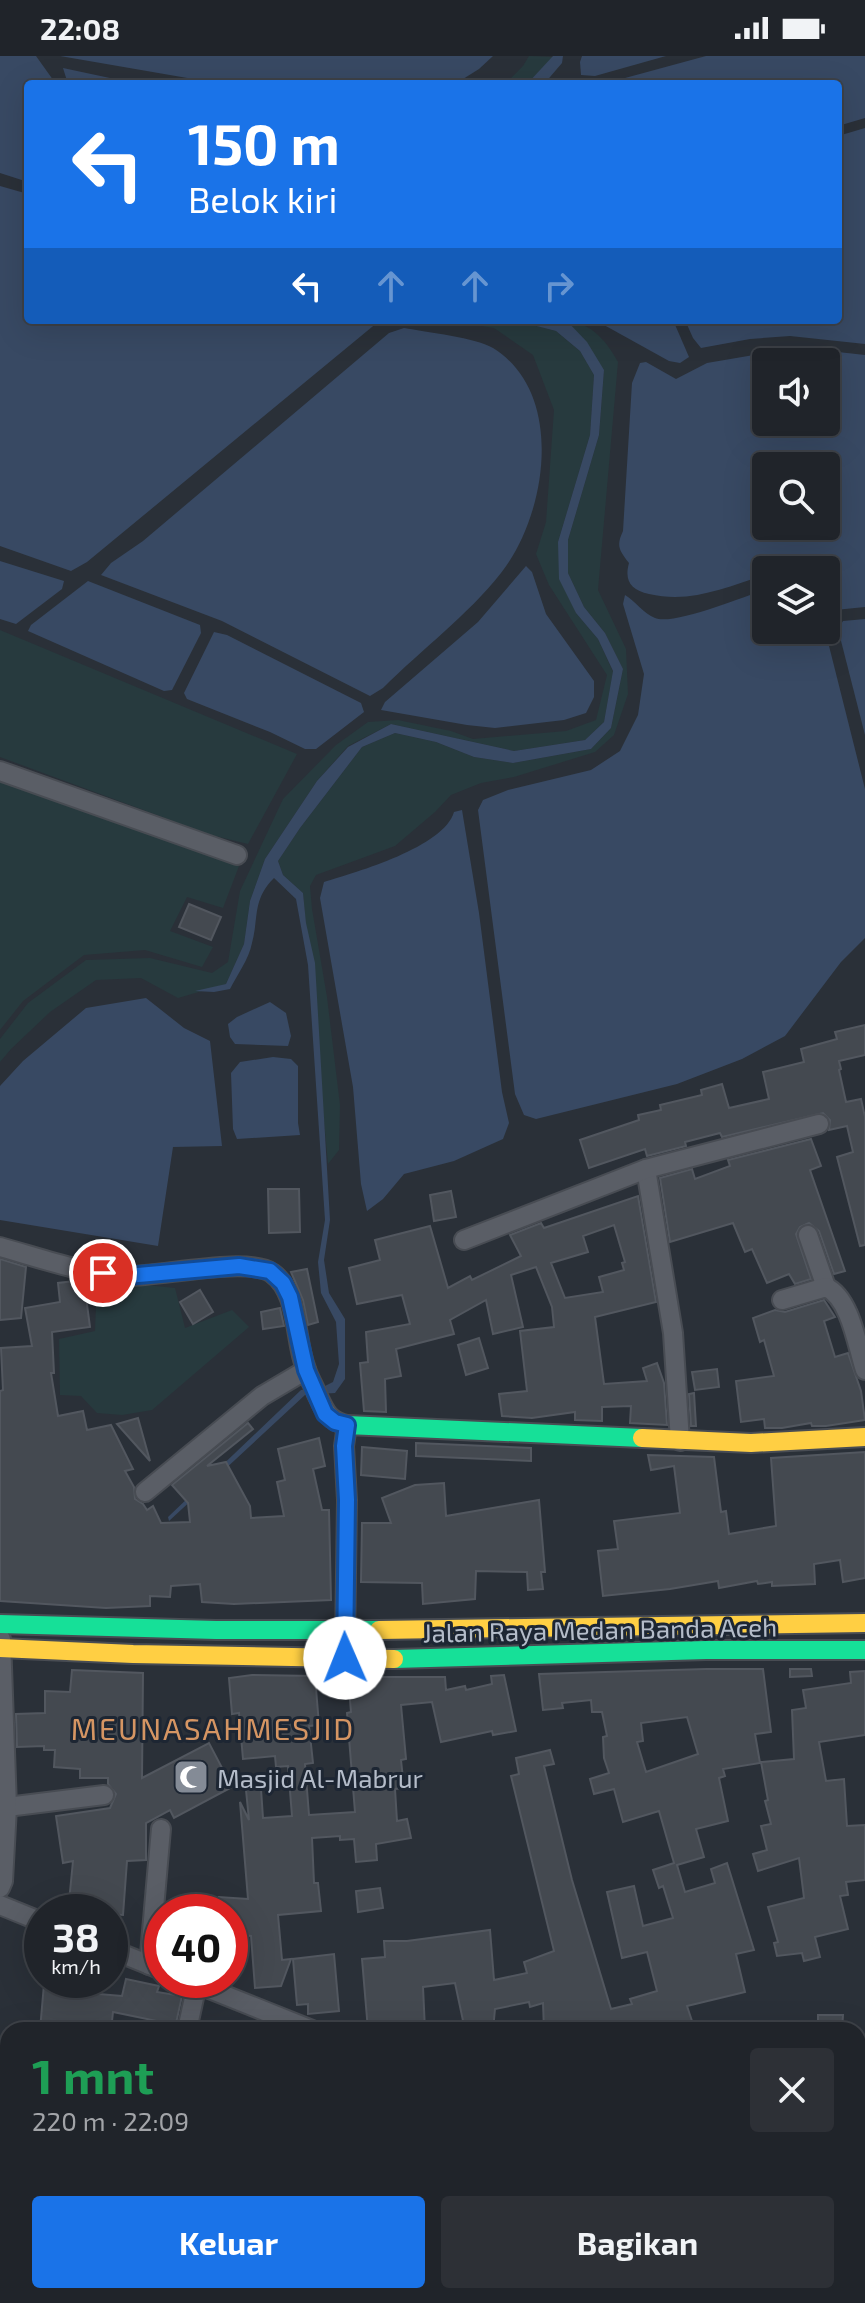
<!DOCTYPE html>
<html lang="id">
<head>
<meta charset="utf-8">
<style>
  :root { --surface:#20242a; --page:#2d3036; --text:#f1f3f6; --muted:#a2a4a8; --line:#3d4147; --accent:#1a73e8 }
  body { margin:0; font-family:"Exo 2",sans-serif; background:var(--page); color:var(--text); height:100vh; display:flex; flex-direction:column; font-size:30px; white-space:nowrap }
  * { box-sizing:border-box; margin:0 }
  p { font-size:26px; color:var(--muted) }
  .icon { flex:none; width:44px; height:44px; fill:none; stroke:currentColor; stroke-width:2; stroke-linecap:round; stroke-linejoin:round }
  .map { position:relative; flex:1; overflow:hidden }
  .side { position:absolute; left:0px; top:1966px; width:866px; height:282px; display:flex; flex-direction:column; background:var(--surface); border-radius:24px 24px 0 0; box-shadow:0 8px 32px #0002,0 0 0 2px var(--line) }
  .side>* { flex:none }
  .top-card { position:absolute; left:24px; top:24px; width:818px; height:244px; border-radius:8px; box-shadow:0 8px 32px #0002,0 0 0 2px var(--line); background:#1a73e8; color:#fff; overflow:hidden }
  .buttons { position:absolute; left:752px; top:292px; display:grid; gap:16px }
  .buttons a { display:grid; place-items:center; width:88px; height:88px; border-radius:8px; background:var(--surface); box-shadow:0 8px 32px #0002,0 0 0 2px var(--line); font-size:40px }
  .speed { position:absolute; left:24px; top:1838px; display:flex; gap:16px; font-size:40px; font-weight:700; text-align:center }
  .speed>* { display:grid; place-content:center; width:104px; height:104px; border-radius:50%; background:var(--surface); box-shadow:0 8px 32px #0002,0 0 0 2px var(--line); line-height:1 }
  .speed small { font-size:20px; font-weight:400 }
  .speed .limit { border:12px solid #d22; background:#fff; color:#111 }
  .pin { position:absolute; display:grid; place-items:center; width:68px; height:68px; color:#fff; margin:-34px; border:4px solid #fff; border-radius:50%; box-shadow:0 2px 8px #0007 }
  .me { position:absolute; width:88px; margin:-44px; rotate:359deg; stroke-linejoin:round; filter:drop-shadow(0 0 6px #0008) }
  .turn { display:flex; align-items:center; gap:28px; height:168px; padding:0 32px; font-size:36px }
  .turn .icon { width:104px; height:104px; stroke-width:2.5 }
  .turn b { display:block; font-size:56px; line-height:68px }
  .lanes { display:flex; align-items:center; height:76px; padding:0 32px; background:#0003; justify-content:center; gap:40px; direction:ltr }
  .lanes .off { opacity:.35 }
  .round { display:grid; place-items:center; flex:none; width:84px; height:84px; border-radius:8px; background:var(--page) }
  .overview { display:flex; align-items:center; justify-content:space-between; height:136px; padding:0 32px }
  h1 { font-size:48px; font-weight:700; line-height:60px; color:#1e9e55 }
  .action { display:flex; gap:16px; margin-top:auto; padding:16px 32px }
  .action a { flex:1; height:92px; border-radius:8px; background:var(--accent); color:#fff; font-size:32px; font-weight:700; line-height:92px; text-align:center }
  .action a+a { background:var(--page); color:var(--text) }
  .status { display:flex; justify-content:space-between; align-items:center; height:56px; padding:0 40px; background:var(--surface); direction:ltr }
  .status svg { height:22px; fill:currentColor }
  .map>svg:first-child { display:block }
  .green { fill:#273a3e }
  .water { fill:#384963; fill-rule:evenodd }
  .building { fill:#444950; stroke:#52575f; stroke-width:2; fill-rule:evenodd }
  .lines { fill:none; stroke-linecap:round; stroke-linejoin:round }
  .street-casing { stroke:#484c53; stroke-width:22 }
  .fast-casing { stroke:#484c53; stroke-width:22 }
  .slow-casing { stroke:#484c53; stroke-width:22 }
  .jam-casing { stroke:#484c53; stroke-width:22 }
  .street { stroke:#5a5e66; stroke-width:18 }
  .fast { stroke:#16e098; stroke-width:18 }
  .slow { stroke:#ffcf43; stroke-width:18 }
  .jam { stroke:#f24e42; stroke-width:18 }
  .route-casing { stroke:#114b97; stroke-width:20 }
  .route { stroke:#1a73e8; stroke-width:14 }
  .labels { text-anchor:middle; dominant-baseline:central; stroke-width:6; stroke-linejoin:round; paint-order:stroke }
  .street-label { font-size:26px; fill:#b4bcc9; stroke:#1d2633 }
  .poi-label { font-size:26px; fill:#b4bcc9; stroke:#1d2633; text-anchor:start }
  .quarter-label { font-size:30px; letter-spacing:2px; fill:#d59563; stroke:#1d2633 }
</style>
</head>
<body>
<div class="status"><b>22:08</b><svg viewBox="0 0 49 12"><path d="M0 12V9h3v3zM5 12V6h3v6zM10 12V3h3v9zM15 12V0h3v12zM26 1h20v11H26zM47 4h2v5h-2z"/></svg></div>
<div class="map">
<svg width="865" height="2247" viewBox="0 0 865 2247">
  <rect width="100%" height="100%" fill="#2a3038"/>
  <g class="green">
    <path d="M529,0L553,1L527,28H505L523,10Z"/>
    <path d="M442,264H513L556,275L580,295L594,319L590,379L558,486L576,557L598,583L613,616L604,666L585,684L514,695L391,668L348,690L317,725L265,803L250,845L244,888L226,928L178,942L141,922L96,924L50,956L11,993L0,1006V983L28,947L86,904L150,902L212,917L228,906L240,835L283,743L336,689L368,666L398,664L451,675L473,683L566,675L596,664L607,619L549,529L536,498L546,466L554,354L533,299L494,272Z"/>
    <path d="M560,264C588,264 605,282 618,306L598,534L626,593L628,638L614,679L595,696L514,721L481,727L451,739L435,756L395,790L316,819L310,830L312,853L327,941L340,1049L339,1094L328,1108L303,837L283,819L278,805L300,772L362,691L395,677L436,686L474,701L513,707L591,693L611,672L623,613L605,577L584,551L568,517V484L599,379L604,314L568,266Z"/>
    <path d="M0,574L297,698L248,788L211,779L0,701Z"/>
    <path d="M0,724L239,810L223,852L187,841L170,875L213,891L202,911L145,894L84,899L23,945L0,974Z"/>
    <path d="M97,1224L175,1232L185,1272L232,1254L249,1271L152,1354L122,1359L97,1357L81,1340L60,1339L59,1283L95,1275Z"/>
  </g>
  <g class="water">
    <path d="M0,0H36L56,28H28V126L0,117Z"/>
    <path d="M60,0H493L479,13L455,28H222Z"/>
    <path d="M553,0H563L562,7L544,28H527Z"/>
    <path d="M582,0H666L595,20L581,19L580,6Z"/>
    <path d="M706,0H865V62L838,70V28H603Z"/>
    <path d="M63,12L138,28H68Z"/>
    <path d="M865,72V288L790,280L750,283L701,292L693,282L685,264H838V80Z"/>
    <path d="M0,130L28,138V264L378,266L87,506L71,515L0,490Z"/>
    <path d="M513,264H560L568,266L587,286L604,314L599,379L568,484V517L584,551L605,577L623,613L611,672L591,693L513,707L474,701L436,686L395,677L362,691L300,772L278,805L283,819L303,837L306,867L315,907L330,1164L324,1204L329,1237L345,1263V1323L335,1337L305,1339L169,1465L168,1461L301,1334L325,1330L333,1326L339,1308L336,1266L321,1237L318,1206L325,1164L308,909L296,843L274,822C252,844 259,861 252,887C249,903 237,919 230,933L214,936L195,935L226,928L244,888L250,845L265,803L317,725L348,691L391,668L514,695L585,684L604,666L613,615L598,583L576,557L559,523L558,486L590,379L594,319L580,295L556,275Z"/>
    <path d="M595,264H673L689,301L680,307L669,305Z"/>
    <path d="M404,272C426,276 477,282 493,292C566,337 547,459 501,517C467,560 422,593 383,632L370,640L222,565L101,519L111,507L143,485L389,277Z"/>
    <path d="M777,295H829L865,299V551L835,554C824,543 826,529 826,514L796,510L782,514H766V519C726,531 691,548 649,538C631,534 624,525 629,507C619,494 616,490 623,475L632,327L640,307L646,306L676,323L707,307ZM766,306H826V366H766ZM766,410H826V470H766Z"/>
    <path d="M0,505L64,525L62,533L16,568L0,563Z"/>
    <path d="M526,510L532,516L546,558L594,625V641L586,657L564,664L495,672L467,669L381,654L385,646L478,566Z"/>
    <path d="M88,525L200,569L201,577L172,634L164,635L28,575L31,569Z"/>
    <path d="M766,533V574H825L865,733V882L841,906L785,980L742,1003L677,1028L536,1063L524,1059L515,1038L478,754L483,744L508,734L591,714L620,695L638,659L644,618L623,548L625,539C635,545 644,558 655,562C672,570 746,540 766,533Z"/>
    <path d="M865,563V679L838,573L843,565Z"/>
    <path d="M214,576L227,579L361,647L364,656L316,693H305L270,676L187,643L184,637Z"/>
    <path d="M462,754L479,857L502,1036L509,1067L503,1083L454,1105L404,1118L383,1143L367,1155L361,1128L353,1031L320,842L324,826C357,816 444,791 454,756Z"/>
    <path d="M146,942L184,972L210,985L222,1090L173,1091L158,1190L0,1164V1030L23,1005L86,952Z"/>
    <path d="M270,946L286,957L291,980L288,990L235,988L230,981L228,968L237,961Z"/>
    <path d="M273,1001L291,1003L298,1010V1067L300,1079L237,1083L233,1073L231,1017L240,1006Z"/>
  </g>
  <g class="building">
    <path d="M189,848L221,861L211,884L179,871Z"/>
    <path d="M865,969V999L839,1005L841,1013L839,1014L846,1046L861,1043L865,1061V1189L860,1190L837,1101L853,1096L847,1070L829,1074L830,1064L823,1057L722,1081L720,1077L685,1086L686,1090L647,1100L645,1093L589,1112L580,1084L639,1064L638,1059L661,1054L660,1049L702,1039L701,1034L722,1028L729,1052L769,1043L763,1016L804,1006L801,993L837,983L835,976Z"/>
    <path d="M811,1083L821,1110L810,1114L845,1215L834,1218L819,1175L809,1167L800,1171L796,1178L811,1223L795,1228L789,1218L767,1227L752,1193L745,1196L733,1167L670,1186L660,1122L692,1113L695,1123L730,1110L728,1104Z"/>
    <path d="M268,1133H299L300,1176L269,1177Z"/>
    <path d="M451,1135L456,1161L434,1165L430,1139Z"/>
    <path d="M638,1140L656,1246L595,1261L604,1328L647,1325L643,1312L657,1307L664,1327L667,1369L630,1367L631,1350L602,1351V1365L575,1364V1356L532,1362L502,1360L499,1338L527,1335L520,1275L554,1271L552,1251L536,1211L511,1219L523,1271L493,1278L486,1244L450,1264L454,1278L396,1293L401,1320L385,1323L386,1356L364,1355L360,1307L368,1306L366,1276L410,1268L402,1239L357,1248L349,1212L380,1204L375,1184L430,1170L448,1232L470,1220L472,1224L521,1200L510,1179L541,1167L544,1172ZM614,1169L625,1206L622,1207L624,1214L599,1221L603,1236L565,1242L551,1207L588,1196L583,1180Z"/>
    <path d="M0,1203L26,1211L21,1262L0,1264Z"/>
    <path d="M307,1213L318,1266L308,1269L303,1244L291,1216Z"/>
    <path d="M75,1225L84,1226L90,1271L52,1276L54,1317H51L58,1360L83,1355L87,1374L111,1369L133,1413L125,1415L134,1431L135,1443L143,1448L147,1454L153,1450L161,1467L190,1466L188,1447L172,1429L248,1367L253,1373L207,1410L226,1406L250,1450L251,1462L284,1460L277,1426L285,1424L278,1393L319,1382L325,1410L313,1413L322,1454H329L331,1544L234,1548L202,1546L200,1528L171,1530L170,1541L150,1540V1550L106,1552L0,1545V1335L3,1334L1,1292L32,1290L25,1252L60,1246L58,1227Z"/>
    <path d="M200,1234L213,1256L193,1268L180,1246Z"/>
    <path d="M824,1244L835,1261L824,1265L835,1301L848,1297L861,1335L865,1364L826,1370H812L811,1367L782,1372H765L764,1363L741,1366L736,1325L774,1320L764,1284L760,1286L753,1262L775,1254L785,1256Z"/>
    <path d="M280,1252L284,1270L263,1273L261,1256Z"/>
    <path d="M479,1282L488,1312L466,1319L458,1289Z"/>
    <path d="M717,1313L719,1331L695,1334L692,1316Z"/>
    <path d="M694,1337L696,1370H691L689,1338Z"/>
    <path d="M138,1362L150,1405L117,1368Z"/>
    <path d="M416,1387L531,1392V1405L416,1400Z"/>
    <path d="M362,1391L407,1395L405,1423L361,1419Z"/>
    <path d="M865,1396V1522L843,1526L840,1504L814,1508L815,1528L772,1530V1526L758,1528L757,1525L719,1532L718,1525L670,1533L603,1540L598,1495L618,1493L614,1465L680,1457L674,1410L651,1414L648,1399L714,1401L721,1456L726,1455L729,1478L776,1470L771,1402Z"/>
    <path d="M444,1427L446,1460L539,1444L545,1516H541L543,1533L528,1534L527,1516L476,1515L475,1543L423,1548L422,1527L361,1526L362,1467H391L382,1442L415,1429Z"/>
    <path d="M706,1613H763L771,1676L755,1678L760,1707L723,1713L725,1720L719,1722L728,1765L696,1773L704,1801L677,1809L685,1836L715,1827L711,1813L727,1807L754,1894L736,1898L745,1936L687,1950L695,1974H544L543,1947L530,1951L529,1946L495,1953L493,1974H465L455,1927L423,1931L425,1974H368L362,1903L385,1901L384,1885H407L490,1874L494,1924L527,1917L524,1906L554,1895L511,1720L519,1718L516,1702L550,1694L554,1708L544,1710L572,1824L611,1953L632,1948L630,1943L657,1935L647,1896L622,1902L607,1836L634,1830L643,1870L673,1862L663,1830L659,1832L653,1814L674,1807L659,1755L623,1766L614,1733L594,1738L590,1723L609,1717L604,1702L603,1681L607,1680L602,1656H592L591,1644L562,1647L563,1652L543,1654L539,1618ZM687,1661L698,1698L646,1716L637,1686L643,1685L641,1667Z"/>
    <path d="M790,1613H811L812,1620L790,1621Z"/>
    <path d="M72,1614L143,1617L142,1722L209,1687L232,1731L174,1762L170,1754L146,1767V1804L127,1805L123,1859L110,1858V1856H68L73,1805L63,1807L56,1760L110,1752L116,1738L108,1728V1722H80V1713L54,1711L55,1694H44V1690L17,1691L16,1658L45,1657V1635L70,1636Z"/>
    <path d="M865,1615V1679L819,1686L826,1725L844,1723L847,1770L865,1769V1824L846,1826L848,1839L840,1840L848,1873L815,1881L820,1901L804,1905L802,1897L777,1900L774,1887L778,1886L768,1851L804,1842L799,1802L758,1815L753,1798L767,1794L761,1770L771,1768L765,1745L768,1744L761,1706L794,1703L792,1654L806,1652L803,1634L851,1627L850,1616Z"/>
    <path d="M252,1619L315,1620L319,1669L309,1670L313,1707L305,1708L309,1759L355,1756L347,1657L351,1656L348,1621H445L446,1634L465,1630L466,1634L492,1628L491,1620L504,1619L516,1675L493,1679L492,1675L441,1686L432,1646L401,1649L406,1703L401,1704L404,1732L395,1733L397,1765L407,1763L411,1782L376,1788L377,1804L356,1806L354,1783L340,1784V1780L312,1782L314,1827H318L321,1855L278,1859L282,1904L291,1903L281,1930L255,1932L251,1880L230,1878V1856H218L219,1841L248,1843L240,1746L249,1764L246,1734L261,1733L263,1762L292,1760L288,1710L276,1711L275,1700L243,1703L239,1657L232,1658L229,1622Z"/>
    <path d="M380,1832L383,1852L358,1856L356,1835Z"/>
    <path d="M334,1898L339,1955L308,1958V1948L297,1949L293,1903Z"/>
    <path d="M126,1923L159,1930L157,1936L182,1940L175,1972L157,1969V1965L113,1956L111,1974H40L44,1928L76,1931L75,1936L122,1940Z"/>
    <path d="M818,1959H843L842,1974H818Z"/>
  </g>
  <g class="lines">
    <defs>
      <g id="street">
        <path d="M0,715L237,799"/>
        <path d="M646,1113L673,1277L680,1385"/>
        <path d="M808,1179L826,1231"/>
        <path d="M464,1184L646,1113L819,1068"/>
        <path d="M0,1191C40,1202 84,1218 126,1220C159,1221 247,1200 272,1217C300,1237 294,1284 306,1313C308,1321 313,1328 316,1336C324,1353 327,1365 347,1369"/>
        <path d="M782,1244L826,1231C851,1243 857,1290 865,1314"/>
        <path d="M145,1436L262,1340L306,1314"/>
        <path d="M7,1751L104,1739"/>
        <path d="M0,1832L3,1825L7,1751L1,1583"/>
        <path d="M0,1849L42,1866"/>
        <path d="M110,1893L162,1914"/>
        <path d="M149,1909L161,1773"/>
        <path d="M187,1924L312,1974"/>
        <path d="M187,1974L197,1928"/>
        <path d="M858,2025L865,2023"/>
        <path d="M0,2107L8,2108"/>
        <path d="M858,2223H865"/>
        <path d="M239,2240V2247"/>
        <path d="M787,2240L852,2247"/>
        <path d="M415,2247L416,2240"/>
      </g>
      <g id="fast">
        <path d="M0,1568L216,1574H379"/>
        <path d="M345,1591L347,1444L344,1390L347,1369L642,1382"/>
        <path d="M394,1603L706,1594H865"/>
      </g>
      <g id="slow">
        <path d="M642,1382L751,1387L865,1381"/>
        <path d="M379,1574L865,1567"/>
        <path d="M0,1592L133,1598L394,1603"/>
        <path d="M854,2240V2247"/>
      </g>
      <path id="jam" d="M858,2188L865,2124"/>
    </defs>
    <use href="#street" class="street-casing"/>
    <use href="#fast" class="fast-casing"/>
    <use href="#slow" class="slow-casing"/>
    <use href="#jam" class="jam-casing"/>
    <use href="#street" class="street"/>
    <use href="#fast" class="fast"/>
    <use href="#slow" class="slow"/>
    <use href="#jam" class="jam"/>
  </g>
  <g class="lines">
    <defs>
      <path id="route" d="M103,1217L127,1220L239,1210L270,1215L283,1227L290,1241L306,1314L325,1358L335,1366L347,1369L344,1390L347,1444L345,1602"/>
    </defs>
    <use href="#route" class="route-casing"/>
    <use href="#route" class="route"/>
  </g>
  <defs>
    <symbol id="mosque-square" viewBox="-11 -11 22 22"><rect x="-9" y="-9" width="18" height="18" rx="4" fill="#848b96" stroke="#1d2633"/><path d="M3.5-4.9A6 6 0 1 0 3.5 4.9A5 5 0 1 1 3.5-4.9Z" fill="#fff"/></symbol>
  </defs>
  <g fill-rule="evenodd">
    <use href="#mosque-square" x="171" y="1701" width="40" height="40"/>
  </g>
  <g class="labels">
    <g class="street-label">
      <text transform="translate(600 1573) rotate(-1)">Jalan Raya Medan Banda Aceh</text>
    </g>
    <g class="poi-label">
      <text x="217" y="1721">Masjid Al-Mabrur</text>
    </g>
    <g class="quarter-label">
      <text x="213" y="1672">MEUNASAHMESJID</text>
    </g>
  </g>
</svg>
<div class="buttons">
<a><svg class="icon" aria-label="sound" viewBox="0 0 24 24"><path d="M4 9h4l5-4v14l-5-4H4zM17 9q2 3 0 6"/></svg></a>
<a><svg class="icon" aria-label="search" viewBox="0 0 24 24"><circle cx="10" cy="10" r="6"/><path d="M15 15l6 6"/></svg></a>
<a><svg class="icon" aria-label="layers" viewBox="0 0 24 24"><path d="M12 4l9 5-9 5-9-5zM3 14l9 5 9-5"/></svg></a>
</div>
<div class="speed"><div>38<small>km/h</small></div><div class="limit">40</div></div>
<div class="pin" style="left:103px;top:1217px;background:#d93025"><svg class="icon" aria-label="arrive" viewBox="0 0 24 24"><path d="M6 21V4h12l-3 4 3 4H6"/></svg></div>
<svg class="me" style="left:345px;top:1602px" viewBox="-20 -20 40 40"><circle r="19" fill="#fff"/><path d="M0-13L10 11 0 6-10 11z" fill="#1a73e8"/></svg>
<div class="top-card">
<div class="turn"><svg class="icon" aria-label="left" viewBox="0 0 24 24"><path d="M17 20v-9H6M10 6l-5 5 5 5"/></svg><div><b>150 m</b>Belok kiri</div></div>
<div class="lanes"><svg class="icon" aria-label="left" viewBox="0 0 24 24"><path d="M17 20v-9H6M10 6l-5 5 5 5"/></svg><svg class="icon off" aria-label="ahead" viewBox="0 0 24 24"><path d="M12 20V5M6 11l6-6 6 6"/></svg><svg class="icon off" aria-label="ahead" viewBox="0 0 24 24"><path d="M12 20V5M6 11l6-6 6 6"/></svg><svg class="icon off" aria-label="right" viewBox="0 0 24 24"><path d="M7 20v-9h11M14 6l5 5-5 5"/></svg></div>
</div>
<section class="side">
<div class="overview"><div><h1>1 mnt</h1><p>220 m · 22:09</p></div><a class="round"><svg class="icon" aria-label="close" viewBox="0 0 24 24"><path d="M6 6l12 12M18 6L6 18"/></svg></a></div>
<div class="action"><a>Keluar</a><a>Bagikan</a></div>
</section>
</div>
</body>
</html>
